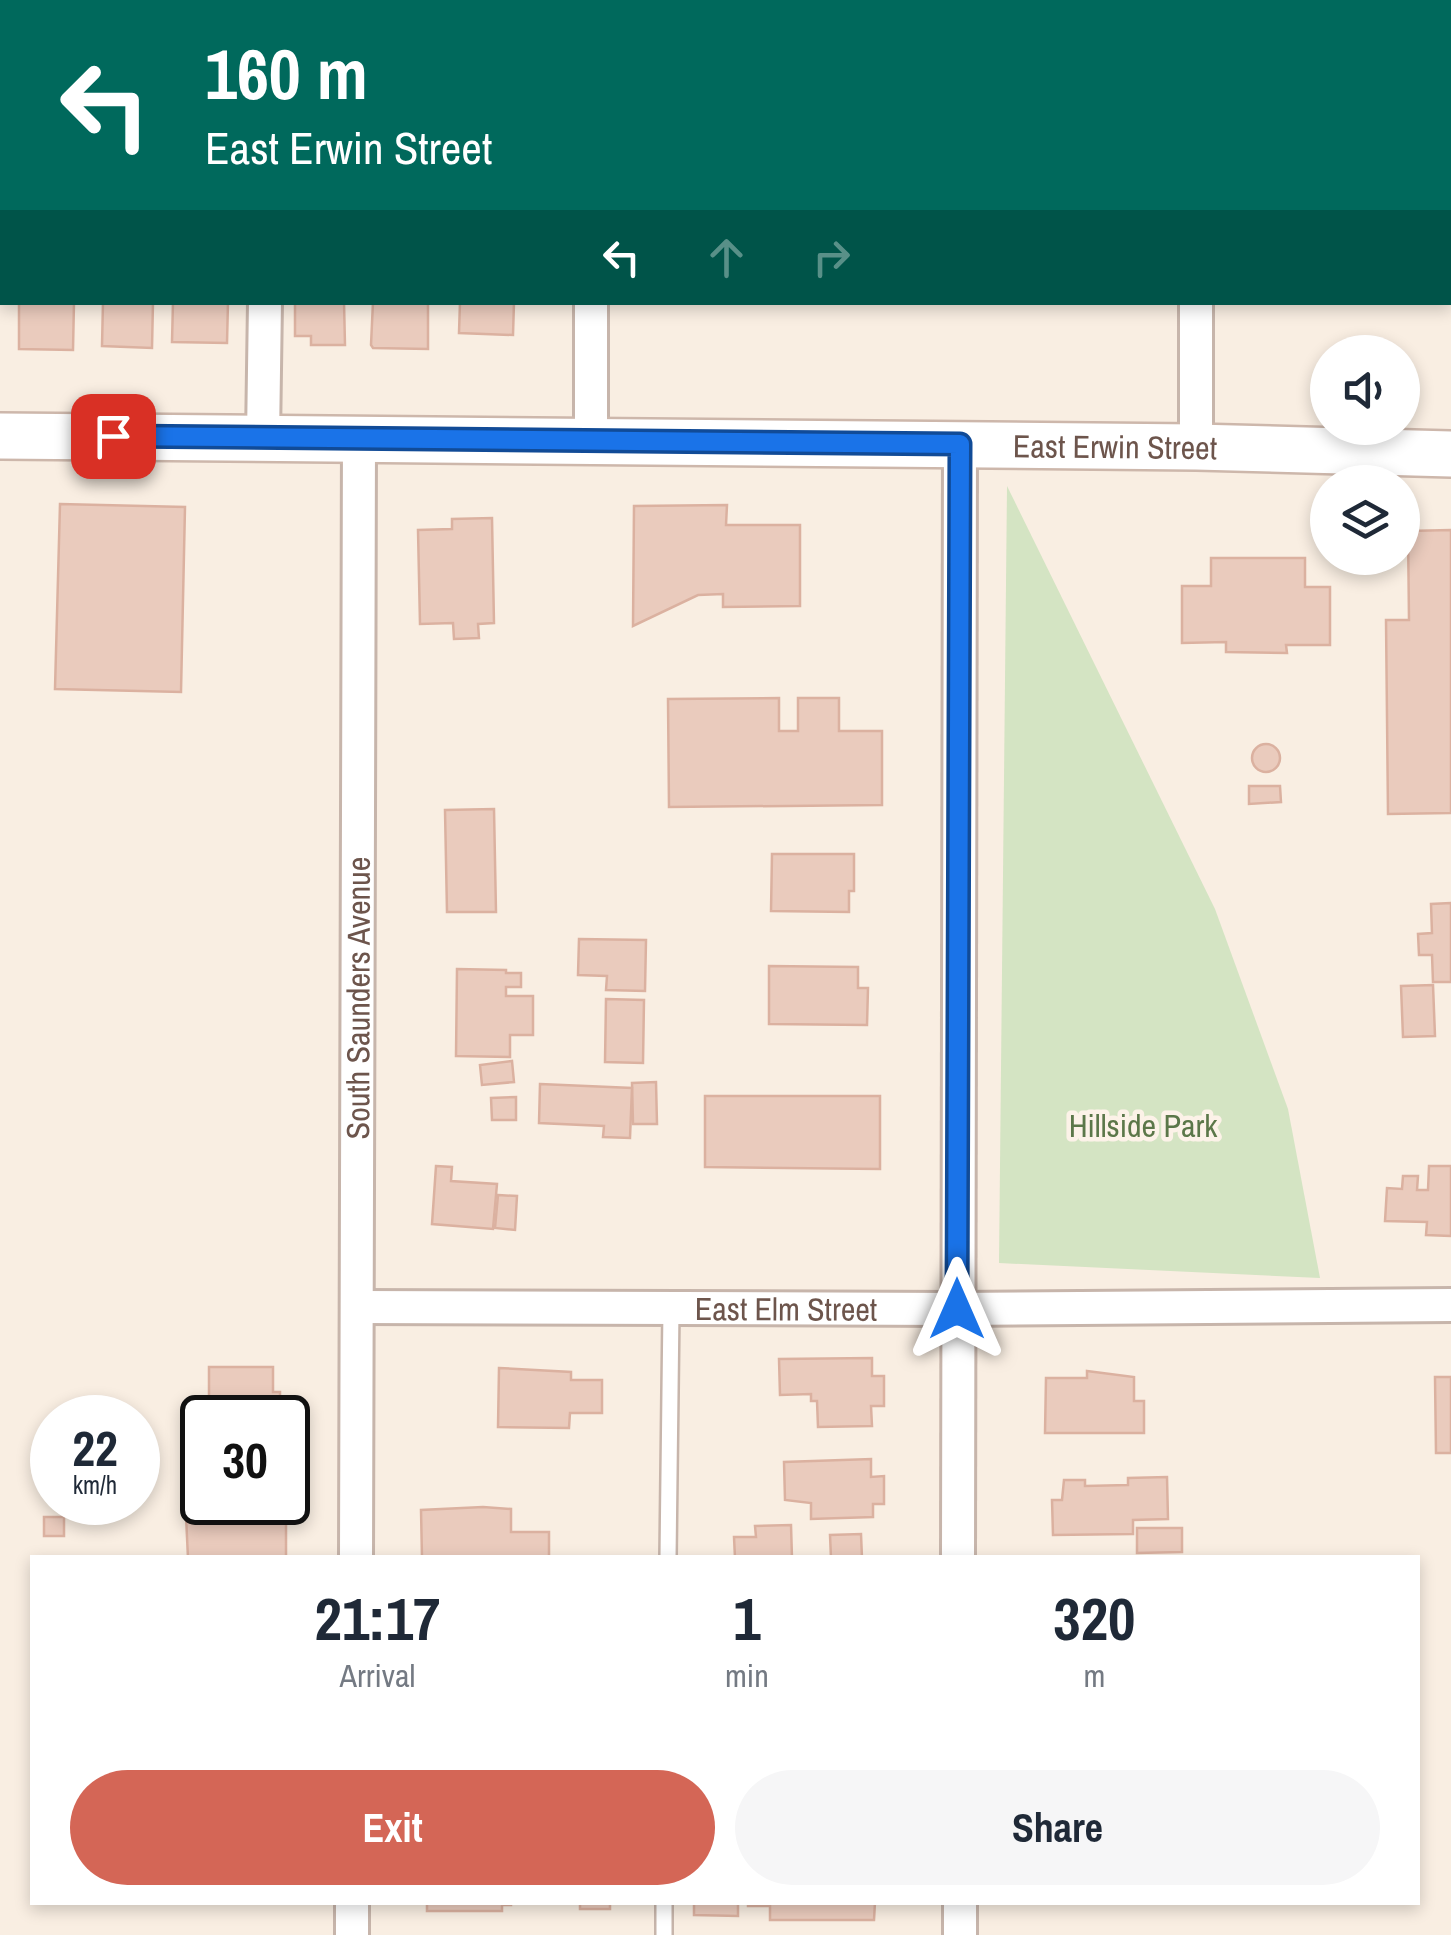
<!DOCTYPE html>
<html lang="en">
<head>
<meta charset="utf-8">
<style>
  :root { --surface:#fff; --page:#f6f6f7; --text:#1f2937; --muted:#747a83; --accent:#d46656 }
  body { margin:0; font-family:"Archivo Narrow",sans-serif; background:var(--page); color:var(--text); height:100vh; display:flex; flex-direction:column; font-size:38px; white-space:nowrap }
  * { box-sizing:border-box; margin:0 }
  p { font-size:32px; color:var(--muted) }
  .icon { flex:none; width:55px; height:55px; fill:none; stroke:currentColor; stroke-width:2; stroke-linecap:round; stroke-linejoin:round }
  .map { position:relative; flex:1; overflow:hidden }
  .side { position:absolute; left:30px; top:1555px; width:1390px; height:350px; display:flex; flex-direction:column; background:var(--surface); border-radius:0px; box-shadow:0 5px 15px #0003 }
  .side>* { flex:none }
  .hud { position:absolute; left:0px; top:0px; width:1452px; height:305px; box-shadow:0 5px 15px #0003; background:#00695c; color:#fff; overflow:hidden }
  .fabs { position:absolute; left:1310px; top:335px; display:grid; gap:20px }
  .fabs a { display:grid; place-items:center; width:110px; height:110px; border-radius:50%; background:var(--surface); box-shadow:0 5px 15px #0003; font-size:50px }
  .speed { position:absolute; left:30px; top:1395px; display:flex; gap:20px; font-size:50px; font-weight:700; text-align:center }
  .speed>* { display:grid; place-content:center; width:130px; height:130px; border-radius:50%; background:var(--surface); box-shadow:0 5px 15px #0003; line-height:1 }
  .speed small { font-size:25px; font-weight:400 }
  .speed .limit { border:5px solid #111; border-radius:15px; background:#fff; color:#111 }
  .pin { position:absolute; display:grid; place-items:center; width:85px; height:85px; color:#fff; margin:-42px; border-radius:20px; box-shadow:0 5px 15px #0006 }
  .me { position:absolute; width:110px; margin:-55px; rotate:0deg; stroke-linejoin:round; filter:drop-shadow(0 0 8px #0008) }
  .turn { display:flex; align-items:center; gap:35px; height:210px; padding:0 40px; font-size:45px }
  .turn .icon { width:130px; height:130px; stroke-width:2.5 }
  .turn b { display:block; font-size:70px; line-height:85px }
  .lanes { display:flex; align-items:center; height:95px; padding:0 40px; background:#0003; justify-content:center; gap:50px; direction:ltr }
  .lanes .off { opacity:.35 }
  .eta { display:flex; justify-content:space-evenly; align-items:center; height:170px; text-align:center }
  .eta b { font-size:60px; font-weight:700; line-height:70px }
  .cta { display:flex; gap:20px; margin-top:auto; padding:20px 40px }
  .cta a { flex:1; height:115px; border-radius:60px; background:var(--accent); color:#fff; font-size:40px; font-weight:700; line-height:115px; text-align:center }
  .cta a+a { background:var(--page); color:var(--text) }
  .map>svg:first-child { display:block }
  .green { fill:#d4e4c3 }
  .building { fill:#eacbbd; stroke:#dbb1a0; stroke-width:2.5 }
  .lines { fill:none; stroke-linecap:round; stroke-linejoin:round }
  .lane-casing { stroke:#c7b5ab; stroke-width:20 }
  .street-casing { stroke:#c7b5ab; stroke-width:38 }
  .secondary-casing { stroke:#cdb7ab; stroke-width:50 }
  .lane { stroke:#fff; stroke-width:15 }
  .street { stroke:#fff; stroke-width:32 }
  .secondary { stroke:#fff; stroke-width:45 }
  .route-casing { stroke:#114b97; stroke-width:25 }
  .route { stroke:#1a73e8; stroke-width:18 }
  .labels { text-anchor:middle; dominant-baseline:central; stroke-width:9; stroke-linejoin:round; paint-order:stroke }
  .street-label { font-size:32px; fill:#6d554c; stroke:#fcf2e8 }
  .park-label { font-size:32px; fill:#5b7749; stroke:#fcf2e8 }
</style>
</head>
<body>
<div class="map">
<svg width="1451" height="1935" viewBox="0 0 1451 1935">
  <rect width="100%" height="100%" fill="#f9eee2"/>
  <path class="green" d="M1007,486L1215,909L1288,1109L1320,1278L999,1263Z"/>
  <g class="building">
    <rect x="110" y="0" width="125" height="2"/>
    <path d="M1255,0H1402V2H1254Z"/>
    <rect x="1450" y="89" width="1" height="176"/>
    <path d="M19,302H74L73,350L19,349Z"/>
    <path d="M103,302H153L152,348L102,346Z"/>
    <path d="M173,302H228L227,343L172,342Z"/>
    <path d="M295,302H344L345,345H311V336H295Z"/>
    <path d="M373,302H428V349L373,348L371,345Z"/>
    <path d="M460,302H514L513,335L459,333Z"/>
    <path d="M60,504L185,507L181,692L55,689Z"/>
    <path d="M727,505L726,525H800V606L723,607V594L698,595L633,626L634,506Z"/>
    <path d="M492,518L494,623L478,624L479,638L454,639L453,623L420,624L418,530L452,529V519Z"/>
    <path d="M1451,530V813L1388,814L1386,620H1409L1408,531Z"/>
    <path d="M1211,558H1305V587H1330V645H1286L1287,653L1226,652V642L1182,643V586H1211Z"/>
    <path d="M779,698V731H798V698H839V731H882V805L669,807L668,699Z"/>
    <circle cx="1266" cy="758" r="14"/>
    <path d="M1249,786H1280L1281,802L1249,804Z"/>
    <path d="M494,809L496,912H447L445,810Z"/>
    <path d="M772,854H854V891H849V912L771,911Z"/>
    <path d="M1451,903V982H1433L1432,955H1419L1418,934L1432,933L1431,904Z"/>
    <path d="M579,939L646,940L645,991L606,990L607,976L578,975Z"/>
    <path d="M769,966L858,967V988H868L867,1025L769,1024Z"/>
    <path d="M457,969L506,970V973H521V987H506V996H533V1035H510V1057L456,1056Z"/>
    <path d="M1433,985L1435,1036L1403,1037L1401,986Z"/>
    <path d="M606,999L644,1000L643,1063L605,1062Z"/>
    <path d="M512,1061L514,1082L482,1085L480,1065Z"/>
    <path d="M656,1082L657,1124H633L632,1083Z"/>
    <path d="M540,1084L632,1088L630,1138L603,1137L604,1126L539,1123Z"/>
    <path d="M705,1096H880V1169L705,1167Z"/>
    <path d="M516,1097V1120H492L491,1098Z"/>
    <path d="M436,1166L452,1167L451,1181L497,1184L493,1229L432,1224Z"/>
    <path d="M1429,1166H1451V1236L1426,1235L1427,1222L1385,1221L1387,1188L1402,1189L1403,1176H1418L1417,1190H1428Z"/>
    <path d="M498,1195L517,1196L515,1230L495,1228Z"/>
    <path d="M872,1358V1376H884V1406H871L872,1426L818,1427L817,1401H811V1394L780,1395L779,1359Z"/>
    <path d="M209,1367H273V1392H280V1413H273V1418H202V1459H197V1440H193V1413H204V1399H209Z"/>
    <path d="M499,1368L571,1372V1380H602V1413H570L569,1428L498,1427Z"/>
    <path d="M1087,1371L1134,1377V1401H1144V1433H1045L1046,1378H1087Z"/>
    <path d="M1435,1377H1451V1453H1436Z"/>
    <path d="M107,1407V1418H68V1408Z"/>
    <path d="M871,1459V1477L884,1476V1504H873V1517L811,1519V1503L785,1500L784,1462Z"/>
    <path d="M1167,1477L1168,1519L1133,1520V1534L1053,1535L1052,1500H1062L1064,1480H1085V1486L1128,1485V1478Z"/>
    <path d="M206,1502H277L276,1513L286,1514V1556L188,1558L186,1516H206Z"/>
    <path d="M483,1507L511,1509V1532H549V1558H422L421,1510Z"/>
    <rect x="44" y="1517" width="20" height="19"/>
    <path d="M791,1525L792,1558H735L734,1537H756L755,1526Z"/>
    <path d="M1137,1528H1182V1552L1137,1553Z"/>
    <path d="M861,1534L862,1558H831L830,1535Z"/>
    <path d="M427,1902H511V1905H502V1911H427Z"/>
    <path d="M580,1902H631L610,1903V1909H580Z"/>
    <path d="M694,1902H738V1916L694,1915Z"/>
    <path d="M748,1902H875L874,1920H770V1906H748Z"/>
  </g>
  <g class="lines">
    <defs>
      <g id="lane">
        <path d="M668,1558L671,1309"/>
        <path d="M664,1935V1902"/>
      </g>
      <g id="street">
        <path d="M269,2V0"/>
        <path d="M592,2V0"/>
        <path d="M1196,2V0"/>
        <path d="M263,437L265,302"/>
        <path d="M591,441V302"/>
        <path d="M1196,447V302"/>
        <path id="s1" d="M358,1307L957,1309L1451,1305"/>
        <path id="s2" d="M356,1558L359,440"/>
        <path d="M958,1558L960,444"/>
        <path d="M960,1902V1935"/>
        <path d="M352,1935V1902"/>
      </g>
      <g id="secondary">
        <path id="s3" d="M0,436L1196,447L1451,454"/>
      </g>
    </defs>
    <use href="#lane" class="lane-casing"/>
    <use href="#street" class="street-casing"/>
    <use href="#secondary" class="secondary-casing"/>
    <use href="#lane" class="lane"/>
    <use href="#street" class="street"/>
    <use href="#secondary" class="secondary"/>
  </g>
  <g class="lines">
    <defs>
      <path id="route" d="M113,436L960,444L957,1309"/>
    </defs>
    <use href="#route" class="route-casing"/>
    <use href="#route" class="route"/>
  </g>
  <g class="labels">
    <g class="street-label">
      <text stroke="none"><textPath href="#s3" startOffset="1115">East Erwin Street</textPath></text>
      <text stroke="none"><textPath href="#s2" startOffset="560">South Saunders Avenue</textPath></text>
      <text stroke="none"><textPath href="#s1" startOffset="428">East Elm Street</textPath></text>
    </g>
    <g class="park-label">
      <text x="1143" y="1125">Hillside Park</text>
    </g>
  </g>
</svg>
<div class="fabs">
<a><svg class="icon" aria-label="sound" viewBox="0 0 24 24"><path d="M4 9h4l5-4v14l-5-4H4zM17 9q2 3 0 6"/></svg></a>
<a><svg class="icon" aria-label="layers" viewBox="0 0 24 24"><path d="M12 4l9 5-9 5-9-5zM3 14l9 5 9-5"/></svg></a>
</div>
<div class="speed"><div>22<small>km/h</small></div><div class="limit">30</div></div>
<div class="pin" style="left:113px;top:436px;background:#d93025"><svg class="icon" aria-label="arrive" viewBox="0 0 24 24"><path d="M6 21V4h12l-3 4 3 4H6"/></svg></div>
<svg class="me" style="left:957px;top:1309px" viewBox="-20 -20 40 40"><path d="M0-17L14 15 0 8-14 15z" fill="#1a73e8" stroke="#fff" stroke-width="4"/></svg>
<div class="hud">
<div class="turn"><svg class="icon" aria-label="left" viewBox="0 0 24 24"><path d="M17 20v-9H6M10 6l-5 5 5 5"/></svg><div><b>160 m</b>East Erwin Street</div></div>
<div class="lanes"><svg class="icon" aria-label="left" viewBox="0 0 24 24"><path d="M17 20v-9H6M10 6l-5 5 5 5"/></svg><svg class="icon off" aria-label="ahead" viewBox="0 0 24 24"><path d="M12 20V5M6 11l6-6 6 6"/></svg><svg class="icon off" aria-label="right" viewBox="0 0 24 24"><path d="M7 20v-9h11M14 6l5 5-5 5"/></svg></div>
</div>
<section class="side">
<div class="eta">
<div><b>21:17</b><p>Arrival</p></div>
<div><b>1</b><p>min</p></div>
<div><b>320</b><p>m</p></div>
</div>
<div class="cta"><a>Exit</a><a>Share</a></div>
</section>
</div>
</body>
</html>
